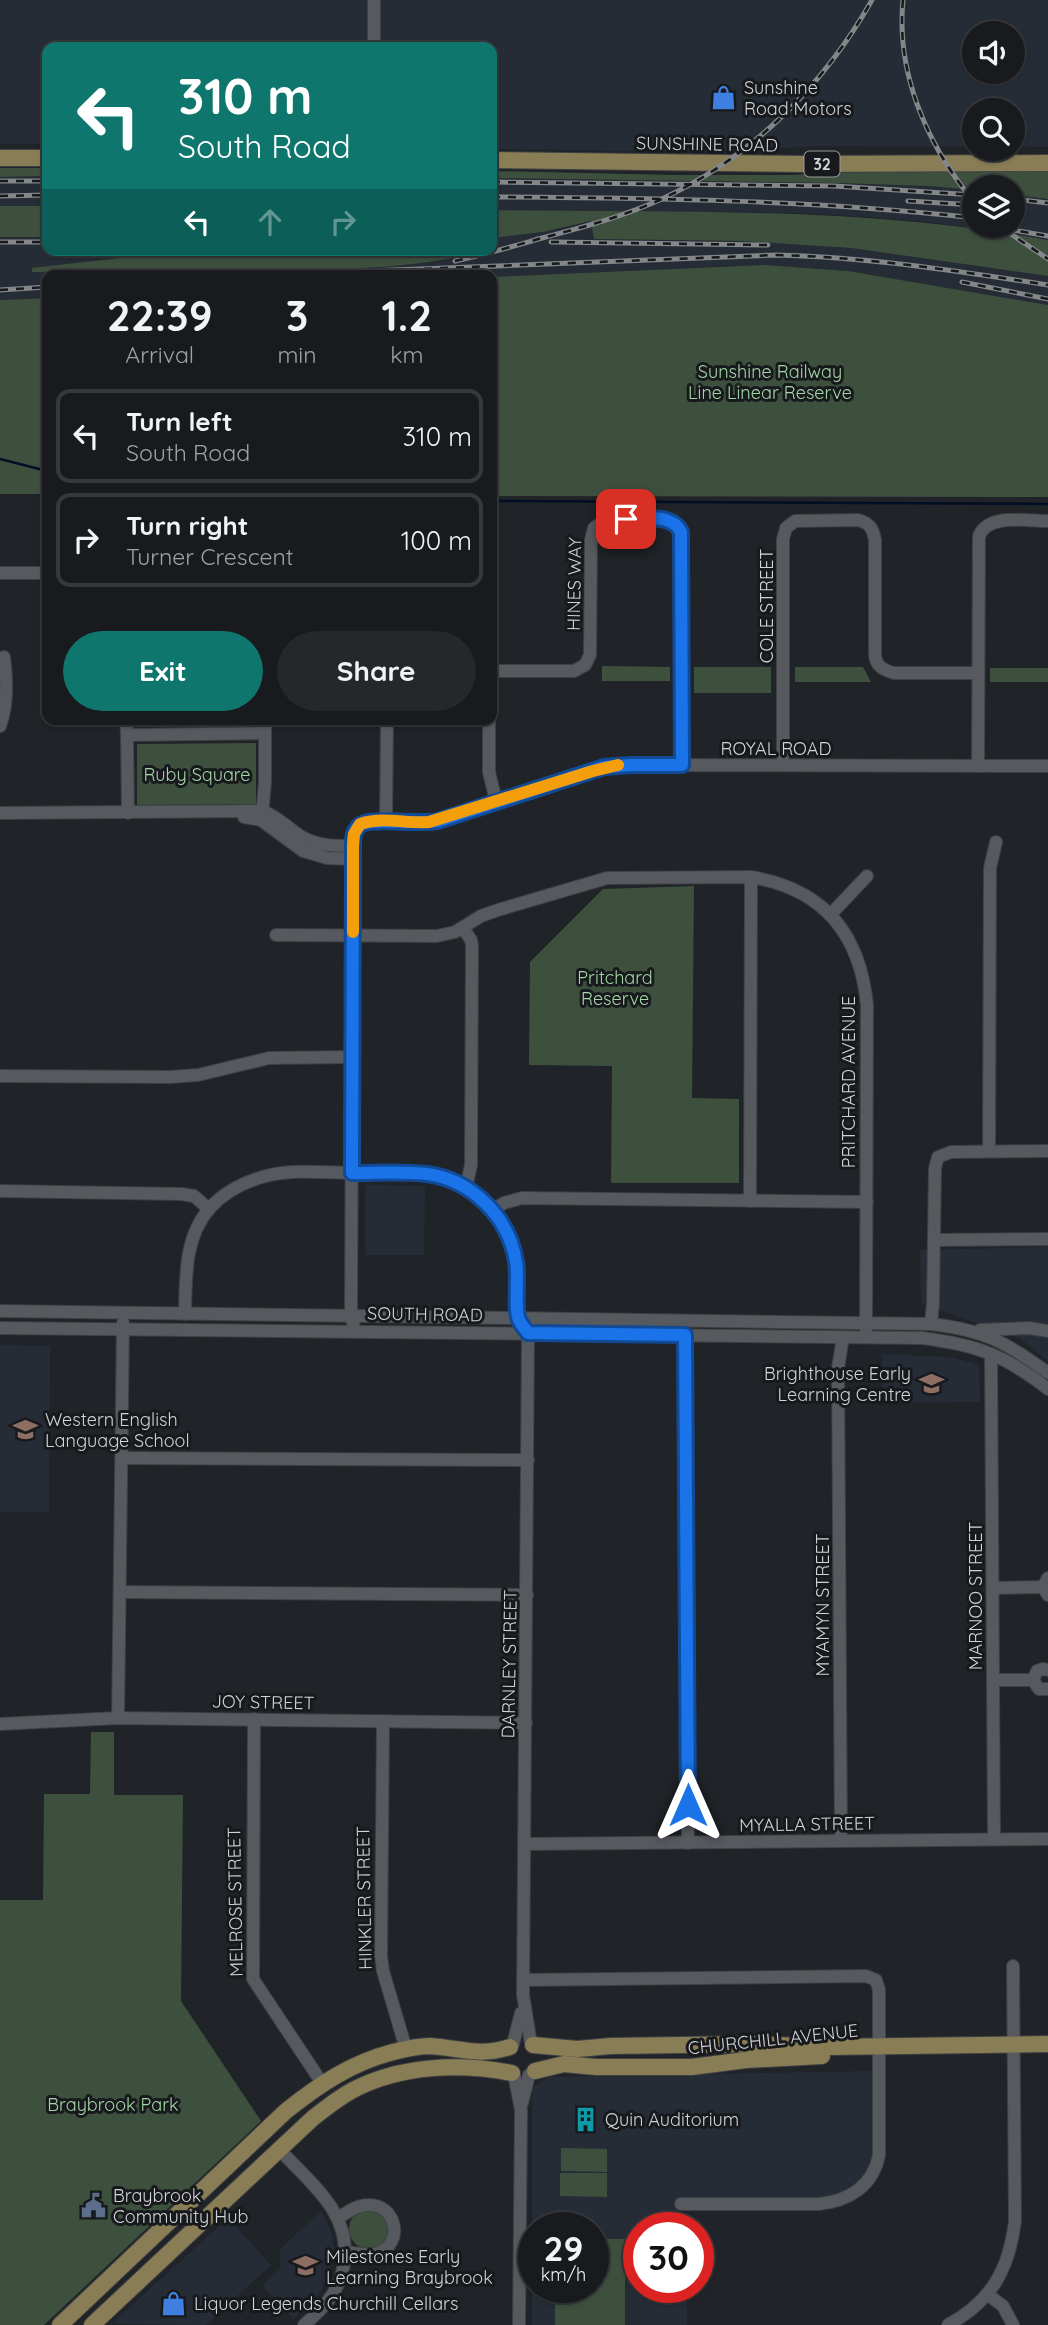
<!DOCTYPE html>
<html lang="en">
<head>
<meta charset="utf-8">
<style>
  :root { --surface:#181a1d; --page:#25272a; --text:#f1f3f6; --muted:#9fa1a4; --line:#36383b; --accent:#0f766e }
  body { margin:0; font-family:Quicksand,sans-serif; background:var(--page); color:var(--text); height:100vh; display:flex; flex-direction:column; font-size:26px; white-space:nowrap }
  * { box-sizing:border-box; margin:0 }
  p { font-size:23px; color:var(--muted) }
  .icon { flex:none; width:38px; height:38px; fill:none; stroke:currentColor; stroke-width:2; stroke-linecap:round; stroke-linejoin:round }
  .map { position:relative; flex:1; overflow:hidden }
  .sheet { position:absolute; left:42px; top:270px; width:455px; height:455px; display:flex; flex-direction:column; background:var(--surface); border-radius:14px; box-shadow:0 2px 5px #0004,0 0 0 2px var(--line) }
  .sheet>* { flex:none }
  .guide { position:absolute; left:42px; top:42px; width:455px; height:214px; border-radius:14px; box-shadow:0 2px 5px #0004,0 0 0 2px var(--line); background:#0f766e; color:#fff; overflow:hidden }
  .buttons { position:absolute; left:962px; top:21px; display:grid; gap:14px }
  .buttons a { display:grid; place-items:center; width:63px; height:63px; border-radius:50%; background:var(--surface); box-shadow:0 2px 5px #0004,0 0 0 2px var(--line); font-size:35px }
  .speed { position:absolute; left:518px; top:2212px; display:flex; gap:14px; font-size:35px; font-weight:700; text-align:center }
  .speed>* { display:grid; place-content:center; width:91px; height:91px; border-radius:50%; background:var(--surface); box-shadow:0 2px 5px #0004,0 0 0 2px var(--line); line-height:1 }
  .speed small { font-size:18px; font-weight:400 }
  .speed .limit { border:10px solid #d22; background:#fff; color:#111 }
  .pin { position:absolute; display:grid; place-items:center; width:60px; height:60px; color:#fff; margin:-30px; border-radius:14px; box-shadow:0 4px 10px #0006 }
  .me { position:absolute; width:77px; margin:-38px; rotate:0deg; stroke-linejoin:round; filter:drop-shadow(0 0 5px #0008) }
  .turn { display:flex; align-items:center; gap:24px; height:147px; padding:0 21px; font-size:32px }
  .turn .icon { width:91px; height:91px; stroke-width:2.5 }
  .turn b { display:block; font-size:49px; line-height:60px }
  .lanes { display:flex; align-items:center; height:66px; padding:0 21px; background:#0003; justify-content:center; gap:35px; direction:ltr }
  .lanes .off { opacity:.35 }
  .eta { display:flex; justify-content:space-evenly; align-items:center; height:119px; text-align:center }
  .eta b { font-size:42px; font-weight:700; line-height:49px }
  .primary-button { display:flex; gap:14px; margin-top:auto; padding:14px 21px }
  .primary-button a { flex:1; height:80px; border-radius:42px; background:var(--accent); color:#fff; font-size:28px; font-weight:700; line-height:80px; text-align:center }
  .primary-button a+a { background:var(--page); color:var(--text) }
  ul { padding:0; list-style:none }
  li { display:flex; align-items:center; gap:21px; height:94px; margin:0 14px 10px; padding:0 7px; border:4px solid var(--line); border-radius:14px }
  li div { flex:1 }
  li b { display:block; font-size:26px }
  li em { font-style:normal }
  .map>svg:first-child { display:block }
  .built { fill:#262c36; fill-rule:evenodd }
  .green { fill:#3d503e }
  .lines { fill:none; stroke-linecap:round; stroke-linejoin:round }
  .stream { stroke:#010e25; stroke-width:2.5 }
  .minor-casing { stroke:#3e4043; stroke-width:14 }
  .major-casing { stroke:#3e4043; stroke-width:18 }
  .minor { stroke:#56595e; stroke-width:12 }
  .major { stroke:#897d55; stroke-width:16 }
  .rail-casing { stroke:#84878a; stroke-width:5 }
  .rail { stroke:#17191d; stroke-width:2.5; stroke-dasharray:8; stroke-linecap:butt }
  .route-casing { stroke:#114b97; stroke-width:18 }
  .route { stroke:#1a73e8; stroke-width:12 }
  .slow { stroke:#f59e0b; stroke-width:12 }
  .labels { text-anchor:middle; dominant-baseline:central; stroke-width:6; stroke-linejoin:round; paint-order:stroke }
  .shield { fill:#17191d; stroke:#999b9e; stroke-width:2 }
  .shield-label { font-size:16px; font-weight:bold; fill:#d1d3d6 }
  .poi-label { font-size:18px; fill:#d1d3d6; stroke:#17191d; text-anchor:start }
  .street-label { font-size:18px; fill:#d1d3d6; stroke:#17191d }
  .park-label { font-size:18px; fill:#a3d5a6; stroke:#17191d }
</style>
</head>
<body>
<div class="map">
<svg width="1048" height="2325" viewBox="0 0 1048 2325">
  <rect width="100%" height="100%" fill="#202327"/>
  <g class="built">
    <path d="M0,0H1048V147H1013V110H975V147L819,146L708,152L492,149V47H47V144H0ZM975,33H1013V72H975Z"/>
    <path d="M47,176V206H0V177Z"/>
    <path d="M492,178L836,183L928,186L975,190V226H1013V195L1048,199V240L937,223L855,216L787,213L492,210Z"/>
    <path d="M592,221L594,239L741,241L851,248L1048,276V305L848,271L765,265L492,277V275H47V298L0,300V237H47V250H492V238L543,232Z"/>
    <path d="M365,1185L425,1186L424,1255H365Z"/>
    <path d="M1048,1247V1362L1021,1339L921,1303L920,1250Z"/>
    <path d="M0,1345L50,1346L49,1512H0Z"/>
    <path d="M882,1354L951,1357L979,1365L980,1402L883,1403Z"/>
    <path d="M872,2071L874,2149L871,2164L857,2185L843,2194L817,2198H678V2217H687V2228H639V2287H687V2325H532V2088L549,2077ZM534,2228H593V2287H534Z"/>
    <path d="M321,2211L332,2233L334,2251L331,2270L318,2296L293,2319L262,2285L280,2268V2249Z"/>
    <path d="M228,2218L271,2265L206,2325L111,2324Z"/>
  </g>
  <g class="green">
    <path d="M0,168H47V176L0,177Z"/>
    <path d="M492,171L674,175H788L882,171L1048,172V199L1013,195V187H975V190L928,186L836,183L492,178Z"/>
    <rect x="0" y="206" width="47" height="31"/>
    <path d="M492,210C679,213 863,206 1048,240V276L851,248L741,241L594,239L591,221L543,232L492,238Z"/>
    <path d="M377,250H484C427,267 369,268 310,270C217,273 125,271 32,272V268L164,253Z"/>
    <path d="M765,265L848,271L1048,305V497L492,496V277Z"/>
    <path d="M47,298V494H0V300Z"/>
    <path d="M602,666L670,667V681H602Z"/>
    <rect x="694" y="667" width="77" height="26"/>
    <path d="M795,667H863L871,682H795Z"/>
    <rect x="990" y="668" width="58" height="14"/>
    <path d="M256,743V804L137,805V744Z"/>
    <path d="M694,886L692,1098L739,1099V1183H611L612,1066L529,1065L530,962L603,889Z"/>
    <path d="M91,1732H114V1795H183L181,2001L261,2121L44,2325H0V1900H43L44,1794H90Z"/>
    <path d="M561,2148L607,2149V2172L561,2171Z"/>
    <path d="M560,2173H607V2197L560,2196Z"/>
    <circle cx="369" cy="2229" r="20"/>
    <path d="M593,2239H625V2325H555V2287H593Z"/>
  </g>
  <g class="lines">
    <g class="stream">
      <path d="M0,459L47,471"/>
      <path d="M492,501L1048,504"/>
    </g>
    <defs>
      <g id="minor">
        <path d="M374,47V0"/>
        <path d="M0,573H47"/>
        <path d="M492,671H574L585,665L590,655L591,540L594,528L607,519L670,520L679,526L682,541V765"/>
        <path d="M126,719L127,735"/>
        <path d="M489,719V772L496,801"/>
        <path d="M0,726C8,705 7,679 4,657"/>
        <path d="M783,765V539L786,528L795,521L858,520C870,523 873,529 875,540V655C876,666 883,670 894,673H978"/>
        <path d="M978,766L979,536C988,513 1027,521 1048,521"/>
        <path d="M0,813L263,811C278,817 288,828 302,837C317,846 336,846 353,846"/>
        <path d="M128,813L127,735L265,733"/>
        <path d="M244,817L261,820L303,851L327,858L353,859"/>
        <path d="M262,817L265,782V719"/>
        <path d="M386,821L387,719"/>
        <path d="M830,915L867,876"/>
        <path d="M463,928L471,940L472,946L471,1165L466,1188"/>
        <path d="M276,935L437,936L455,932L481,916L498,910L607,878L751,877C824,889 860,934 867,1005L866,1330"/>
        <path d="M0,1076L170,1077L198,1075L269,1058L352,1057"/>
        <path d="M989,1151L990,868L996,842"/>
        <path d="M0,1191L181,1194L194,1196L209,1209"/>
        <path d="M750,1201L751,877"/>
        <path d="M493,1210L504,1203L522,1198L867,1202"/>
        <path d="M934,1240L1048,1239"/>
        <path d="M0,1311L931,1324C984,1330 1006,1342 1048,1373"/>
        <path d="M185,1314C186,1277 184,1237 210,1208C225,1191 248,1180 270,1175C297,1169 327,1173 354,1173C382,1173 412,1170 439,1177C457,1181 472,1190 485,1202C506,1222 516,1250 517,1278C518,1303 513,1311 528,1333L523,1995L531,2044"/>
        <path d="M931,1324L933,1303L935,1168L938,1157L951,1152L1048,1151"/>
        <path d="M0,1328L922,1338C978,1345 1004,1355 1048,1389"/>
        <path d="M980,1330L1029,1328L1048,1331"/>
        <path d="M355,1331L351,1316L353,846L354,834L360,824C381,815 407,824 429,822L614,765L1048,766"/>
        <path d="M685,1335L688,1843"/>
        <path d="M991,1354L994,1839"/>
        <path d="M122,1458L528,1460"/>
        <path d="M1048,1578L1043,1587L1048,1595"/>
        <path d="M993,1588L1043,1587"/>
        <path d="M121,1592L527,1595"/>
        <path d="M1048,1670L1043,1669L1037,1671L1033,1680L1039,1689H1048"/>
        <path d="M993,1680H1033"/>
        <path d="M118,1718L123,1323"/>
        <path d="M254,1719L253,1979L322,2083"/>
        <path d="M383,1721L381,1956L383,1971L406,2049"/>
        <path d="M0,1724L118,1718L526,1723"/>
        <path d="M841,1841L838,1368L843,1337"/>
        <path d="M525,1844L1048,1839"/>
        <path d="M523,1980L866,1976L876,1980L879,1990V2155C873,2186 849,2201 819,2204H681"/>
        <path d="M513,2044L521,2013"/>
        <path d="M514,2074L521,2110L519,2325"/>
        <path d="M522,2103L529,2075"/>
        <path d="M280,2150C310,2183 352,2213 344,2263C342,2277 336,2291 327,2302C321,2310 312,2318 304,2325"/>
        <path d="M338,2218C348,2212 357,2205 368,2205C396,2204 405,2243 378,2253C368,2256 356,2253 345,2252"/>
        <path d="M987,2294L1003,2306L1013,2325"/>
        <path d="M948,2325C992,2301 1009,2269 1015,2221L1013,1966"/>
      </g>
      <g id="major">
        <path d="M0,158H47"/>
        <path d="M492,160L804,164L1048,163"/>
        <path d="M533,2045L577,2049L611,2046L752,2044L827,2047L1048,2044"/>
        <path d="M535,2071L564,2064L596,2067H692L746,2060L822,2056"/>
        <path d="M60,2325L286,2111C320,2084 351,2063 393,2052C405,2049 418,2046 430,2046C460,2048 479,2057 510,2047"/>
        <path d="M92,2325L313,2118C326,2108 338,2098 353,2090C401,2065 459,2063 512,2073"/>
      </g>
    </defs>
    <use href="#minor" class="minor-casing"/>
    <use href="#major" class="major-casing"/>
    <use href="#minor" class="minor"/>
    <use href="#major" class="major"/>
    <defs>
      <g id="rail">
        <path d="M903,0C896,72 926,142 970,197"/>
        <path d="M0,181H47"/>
        <path d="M492,182L834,186L975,195"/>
        <path d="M0,196L47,195"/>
        <path d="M492,197C653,198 814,200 975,218"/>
        <path d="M1013,199L1048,203"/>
        <path d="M908,201L975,205"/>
        <path d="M989,226L1048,236"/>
        <path d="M1005,230L1048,259"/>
        <path d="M0,242H47"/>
        <path d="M551,242L768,245"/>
        <path d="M455,261C484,255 514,246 542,238C584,227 625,216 664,198C753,156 824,85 872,0"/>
        <path d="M264,275L776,255C868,257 958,271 1048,285"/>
        <path d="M962,282L1048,299"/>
        <path d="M0,290L47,287"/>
      </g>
    </defs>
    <use href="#rail" class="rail-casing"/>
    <use href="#rail" class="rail"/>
  </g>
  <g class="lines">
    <defs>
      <path id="route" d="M626,519C644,519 672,513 681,532L682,765H631L604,767L438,821C419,825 370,817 360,825C353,831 353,838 353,846L352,1173C377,1173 402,1171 427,1174C472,1180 509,1217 516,1262C519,1276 514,1309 519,1320C521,1324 525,1329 528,1333L685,1335L688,1805"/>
    </defs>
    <use href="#route" class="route-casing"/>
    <use href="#route" class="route"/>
    <path class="slow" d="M353,932V846L354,834L360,824C381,816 407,824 429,822L593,771L618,765"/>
  </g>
  <defs>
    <symbol id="shop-bare" viewBox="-9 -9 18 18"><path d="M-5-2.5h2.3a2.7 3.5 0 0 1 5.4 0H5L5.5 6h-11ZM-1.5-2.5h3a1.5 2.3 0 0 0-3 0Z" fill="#3f7fe0" stroke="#17191d" stroke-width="2.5" paint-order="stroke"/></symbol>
    <symbol id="school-bare" viewBox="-9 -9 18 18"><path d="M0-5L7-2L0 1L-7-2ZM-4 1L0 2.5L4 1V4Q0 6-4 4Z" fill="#8d6e63" stroke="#17191d" stroke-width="2.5" paint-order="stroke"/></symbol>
    <symbol id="building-bare" viewBox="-9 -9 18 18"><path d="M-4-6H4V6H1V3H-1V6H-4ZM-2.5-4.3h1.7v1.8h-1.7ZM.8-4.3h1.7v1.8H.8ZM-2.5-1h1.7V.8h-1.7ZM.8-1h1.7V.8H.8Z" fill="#0f9aa8" stroke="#17191d" stroke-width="2.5" paint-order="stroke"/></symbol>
    <symbol id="civic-bare" viewBox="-9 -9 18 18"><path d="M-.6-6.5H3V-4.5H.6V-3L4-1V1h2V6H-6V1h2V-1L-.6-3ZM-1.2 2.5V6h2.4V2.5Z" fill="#5c6f8a" stroke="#17191d" stroke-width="2.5" paint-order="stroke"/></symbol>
  </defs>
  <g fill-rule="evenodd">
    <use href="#shop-bare" x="706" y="80" width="35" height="35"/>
    <use href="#school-bare" x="914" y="1366" width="35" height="35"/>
    <use href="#school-bare" x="8" y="1412" width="35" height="35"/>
    <use href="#building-bare" x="568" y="2102" width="35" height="35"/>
    <use href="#civic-bare" x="76" y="2188" width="35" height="35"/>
    <use href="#school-bare" x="288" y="2248" width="35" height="35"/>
    <use href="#shop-bare" x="156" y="2286" width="35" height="35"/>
  </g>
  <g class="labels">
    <rect class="shield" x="804.5" y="151.5" width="35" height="25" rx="5"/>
    <g class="shield-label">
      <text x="822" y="164">32</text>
    </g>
    <g class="poi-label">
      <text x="744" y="87">Sunshine<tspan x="744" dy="21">Road Motors</tspan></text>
      <text x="911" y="1373" text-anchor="end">Brighthouse Early<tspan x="911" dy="21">Learning Centre</tspan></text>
      <text x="45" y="1419">Western English<tspan x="45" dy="21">Language School</tspan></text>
      <text x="605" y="2119">Quin Auditorium</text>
      <text x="113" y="2195">Braybrook<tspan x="113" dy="21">Community Hub</tspan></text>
      <text x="326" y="2256">Milestones Early<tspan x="326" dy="21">Learning Braybrook</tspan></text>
      <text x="194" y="2303">Liquor Legends Churchill Cellars</text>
    </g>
    <g class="street-label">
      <text transform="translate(707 144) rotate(1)">SUNSHINE ROAD</text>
      <text transform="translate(574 584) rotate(-89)">HINES WAY</text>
      <text transform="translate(766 606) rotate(-90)">COLE STREET</text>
      <text x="776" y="748">ROYAL ROAD</text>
      <text transform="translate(848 1082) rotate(-90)">PRITCHARD AVENUE</text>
      <text transform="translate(425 1314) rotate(1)">SOUTH ROAD</text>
      <text transform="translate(975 1596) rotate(-90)">MARNOO STREET</text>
      <text transform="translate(822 1605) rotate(-90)">MYAMYN STREET</text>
      <text transform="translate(509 1664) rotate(-89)">DARNLEY STREET</text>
      <text transform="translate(263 1702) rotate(1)">JOY STREET</text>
      <text transform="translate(807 1824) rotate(-1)">MYALLA STREET</text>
      <text transform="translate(364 1898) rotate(-91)">HINKLER STREET</text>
      <text transform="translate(235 1902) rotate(-91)">MELROSE STREET</text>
      <text transform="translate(773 2039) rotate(-6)">CHURCHILL AVENUE</text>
    </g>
    <g class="park-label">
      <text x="770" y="371">Sunshine Railway<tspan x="770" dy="21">Line Linear Reserve</tspan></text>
      <text x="197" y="774">Ruby Square</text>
      <text x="615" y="977">Pritchard<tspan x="615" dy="21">Reserve</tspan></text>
      <text x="113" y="2104">Braybrook Park</text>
    </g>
  </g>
</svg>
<div class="buttons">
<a><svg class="icon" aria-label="sound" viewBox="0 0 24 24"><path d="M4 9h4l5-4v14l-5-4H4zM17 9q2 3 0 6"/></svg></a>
<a><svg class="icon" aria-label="search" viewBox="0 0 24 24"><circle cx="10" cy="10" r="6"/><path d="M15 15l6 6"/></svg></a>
<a><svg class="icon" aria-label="layers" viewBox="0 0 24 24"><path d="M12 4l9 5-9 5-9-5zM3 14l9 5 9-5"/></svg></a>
</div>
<div class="speed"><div>29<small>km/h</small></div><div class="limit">30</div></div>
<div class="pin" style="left:626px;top:519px;background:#d93025"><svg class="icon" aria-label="arrive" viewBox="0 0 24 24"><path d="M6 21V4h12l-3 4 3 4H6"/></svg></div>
<svg class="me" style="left:688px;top:1805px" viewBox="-20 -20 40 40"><path d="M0-17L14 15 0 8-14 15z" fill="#1a73e8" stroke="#fff" stroke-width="4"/></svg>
<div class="guide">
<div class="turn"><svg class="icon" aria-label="left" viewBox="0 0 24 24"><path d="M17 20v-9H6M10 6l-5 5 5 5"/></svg><div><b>310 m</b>South Road</div></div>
<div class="lanes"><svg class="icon" aria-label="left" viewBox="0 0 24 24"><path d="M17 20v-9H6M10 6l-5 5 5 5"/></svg><svg class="icon off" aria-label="ahead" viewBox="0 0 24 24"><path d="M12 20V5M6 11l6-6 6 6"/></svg><svg class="icon off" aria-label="right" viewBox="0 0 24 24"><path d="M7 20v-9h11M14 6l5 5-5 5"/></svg></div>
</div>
<section class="sheet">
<div class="eta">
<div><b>22:39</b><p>Arrival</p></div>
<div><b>3</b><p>min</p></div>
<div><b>1.2</b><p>km</p></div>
</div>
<ul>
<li><svg class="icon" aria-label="left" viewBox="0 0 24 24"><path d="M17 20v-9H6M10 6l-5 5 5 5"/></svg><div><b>Turn left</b><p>South Road</p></div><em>310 m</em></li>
<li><svg class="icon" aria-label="right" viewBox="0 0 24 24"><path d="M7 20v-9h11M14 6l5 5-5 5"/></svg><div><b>Turn right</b><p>Turner Crescent</p></div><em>100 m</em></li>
</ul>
<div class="primary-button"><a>Exit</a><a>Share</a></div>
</section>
</div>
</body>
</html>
